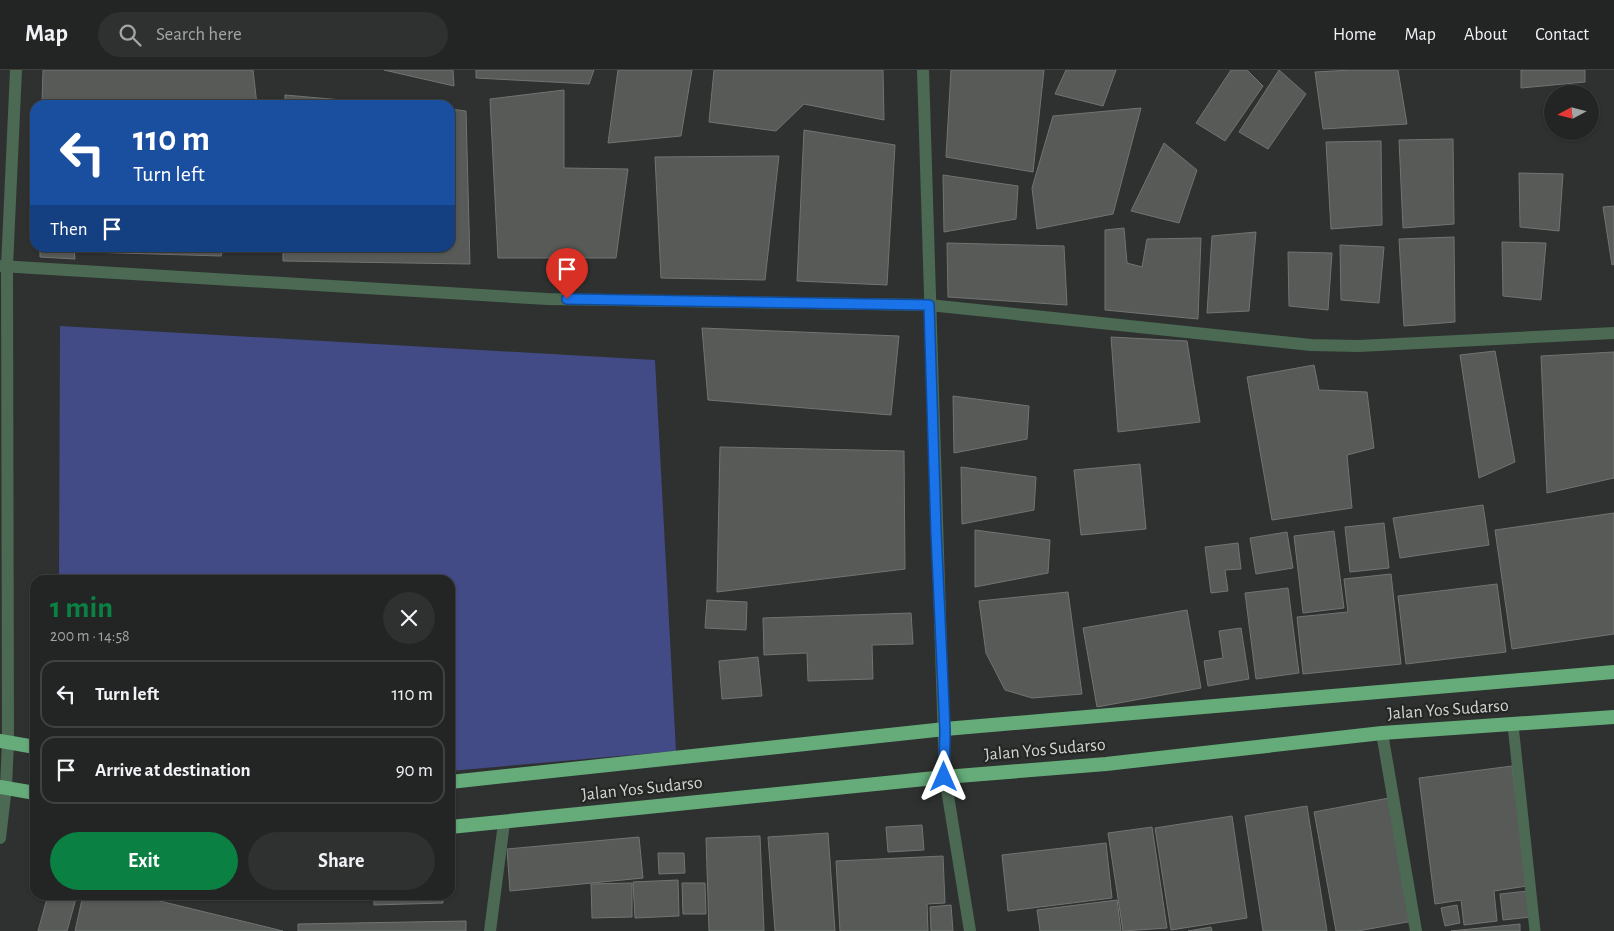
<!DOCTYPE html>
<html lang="en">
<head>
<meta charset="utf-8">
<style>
  :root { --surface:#222523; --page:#2e3130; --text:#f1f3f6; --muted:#a2a5a6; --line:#3f4241; --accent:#0b8043 }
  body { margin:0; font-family:"Alegreya Sans",sans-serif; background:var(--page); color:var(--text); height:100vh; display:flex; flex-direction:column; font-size:19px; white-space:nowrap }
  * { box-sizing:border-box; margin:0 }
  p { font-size:16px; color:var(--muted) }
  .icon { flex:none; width:28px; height:28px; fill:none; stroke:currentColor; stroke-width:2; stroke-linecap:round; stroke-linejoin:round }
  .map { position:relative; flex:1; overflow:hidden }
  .side { position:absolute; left:30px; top:505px; width:425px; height:325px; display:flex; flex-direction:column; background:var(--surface); border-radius:15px; box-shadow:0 1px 4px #0004,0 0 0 1px var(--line) }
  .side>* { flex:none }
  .banner { position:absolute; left:30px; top:30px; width:425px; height:152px; border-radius:15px; box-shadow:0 1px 4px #0004,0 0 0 1px var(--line); background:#1a4fa0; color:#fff; overflow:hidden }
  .needle { width:32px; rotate:263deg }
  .buttons { position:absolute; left:1544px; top:15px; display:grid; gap:10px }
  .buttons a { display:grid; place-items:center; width:55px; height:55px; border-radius:50%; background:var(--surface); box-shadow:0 1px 4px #0004,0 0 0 1px var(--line); font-size:25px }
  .pin { position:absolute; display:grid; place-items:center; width:42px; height:42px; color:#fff; margin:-51px -21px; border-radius:50% 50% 50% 0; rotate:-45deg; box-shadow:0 0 5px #0007 }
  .pin .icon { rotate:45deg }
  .me { position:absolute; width:55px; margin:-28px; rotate:0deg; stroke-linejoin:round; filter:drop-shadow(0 0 4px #0008) }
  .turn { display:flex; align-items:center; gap:18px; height:105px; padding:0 20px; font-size:22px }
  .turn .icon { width:65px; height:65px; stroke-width:2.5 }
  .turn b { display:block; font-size:35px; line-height:42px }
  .then { display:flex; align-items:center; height:48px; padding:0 20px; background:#0003; gap:10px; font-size:19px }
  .round { display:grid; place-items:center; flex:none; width:52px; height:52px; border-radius:26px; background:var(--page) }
  .summary { display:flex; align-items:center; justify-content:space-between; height:85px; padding:0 20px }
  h1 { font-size:30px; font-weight:700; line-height:38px; color:var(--accent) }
  .button { display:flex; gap:10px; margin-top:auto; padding:10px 20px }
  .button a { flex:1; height:58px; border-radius:30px; background:var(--accent); color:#fff; font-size:20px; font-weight:700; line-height:58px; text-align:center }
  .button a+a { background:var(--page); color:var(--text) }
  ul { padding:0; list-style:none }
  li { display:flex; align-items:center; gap:15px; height:68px; margin:0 10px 8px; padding:0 10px; border:2px solid var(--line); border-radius:15px }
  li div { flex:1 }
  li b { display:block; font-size:19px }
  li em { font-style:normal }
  header { display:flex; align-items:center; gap:30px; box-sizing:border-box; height:70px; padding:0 25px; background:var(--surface); border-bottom:1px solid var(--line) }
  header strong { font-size:24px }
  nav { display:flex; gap:28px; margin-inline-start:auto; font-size:18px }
  .search { width:350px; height:45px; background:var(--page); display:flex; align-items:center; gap:12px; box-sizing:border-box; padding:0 18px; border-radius:28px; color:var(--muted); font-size:19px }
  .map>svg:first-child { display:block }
  .green { fill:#424b86 }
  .building { fill:#575a57; stroke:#717472 }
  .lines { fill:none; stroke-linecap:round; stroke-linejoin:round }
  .service { stroke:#4b6953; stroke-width:11 }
  .minor { stroke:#4b6953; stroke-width:12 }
  .tertiary { stroke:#4b6953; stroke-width:12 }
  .trunk { stroke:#65ac7a; stroke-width:14 }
  .route-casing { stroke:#114b97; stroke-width:12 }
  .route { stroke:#1a73e8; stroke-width:9 }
  .labels { text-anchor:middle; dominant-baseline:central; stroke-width:4.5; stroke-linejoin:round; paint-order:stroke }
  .street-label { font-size:18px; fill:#d1d3d1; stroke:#252725 }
</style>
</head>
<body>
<header>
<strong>Map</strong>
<div class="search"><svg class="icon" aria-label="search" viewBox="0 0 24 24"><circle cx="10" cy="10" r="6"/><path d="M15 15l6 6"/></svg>Search here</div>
<nav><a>Home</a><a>Map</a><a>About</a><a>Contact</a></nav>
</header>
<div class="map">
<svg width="1614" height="861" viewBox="0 0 1614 861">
  <rect width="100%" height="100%" fill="#2e312f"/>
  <path class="green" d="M60,256L655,290L676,681L450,701V510H59Z"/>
  <g class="building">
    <path d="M43,0H253L257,35H42Z"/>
    <path d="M384,0H453L454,16Z"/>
    <path d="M476,0H594L589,14L476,8Z"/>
    <path d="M618,0H692L681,66L608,73Z"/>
    <path d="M714,0H883L884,50L804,34L776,61L709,52Z"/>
    <path d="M951,0H1044L1033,102L946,87Z"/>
    <path d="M1066,0H1116L1103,36L1055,24Z"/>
    <path d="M1231,0H1247L1263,16L1225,71L1196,53Z"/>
    <path d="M1279,0L1306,24L1268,79L1239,62Z"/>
    <path d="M1351,0H1398L1407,54L1323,59L1315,2Z"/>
    <path d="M1521,0H1585V12L1521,18Z"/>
    <path d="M564,20V98L628,99L616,188H498L490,29Z"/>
    <path d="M285,25L399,35H285Z"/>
    <path d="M1141,38L1113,144L1037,159L1032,118L1053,46Z"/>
    <path d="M450,39L466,41L470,194L283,191V178H450Z"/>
    <path d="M804,60L895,75L887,215L797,211Z"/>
    <path d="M1453,69L1454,154L1403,158L1399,70Z"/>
    <path d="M1381,71L1382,155L1331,159L1326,72Z"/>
    <path d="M1164,73L1197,100L1179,153L1131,141Z"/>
    <path d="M779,86L765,210L661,208L655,87Z"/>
    <path d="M1519,103L1563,104L1559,161L1520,157Z"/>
    <path d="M943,105L1018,116L1016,149L944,162Z"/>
    <path d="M1614,136V194L1612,195L1603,137Z"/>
    <path d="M1124,158L1127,193L1142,197L1147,169L1201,168L1198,249L1105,240V160Z"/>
    <path d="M1256,162L1249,241L1207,243L1212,166Z"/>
    <path d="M1454,167L1455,252L1404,256L1399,169Z"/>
    <path d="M1502,172L1546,173L1541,230L1503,226Z"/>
    <path d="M947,173L1064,176L1067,235L948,227Z"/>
    <path d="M1340,175L1384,177L1379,233L1341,230Z"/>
    <path d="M40,178H74L75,189L40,187Z"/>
    <path d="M85,178H223L221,186L86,182Z"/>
    <path d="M1288,182L1332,183L1328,240L1289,236Z"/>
    <path d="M702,258L899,266L891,345L708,330Z"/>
    <path d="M1111,267L1187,271L1200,352L1118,362Z"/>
    <path d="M1495,281L1515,392L1479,408L1460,285Z"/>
    <path d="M1614,282V408L1547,423L1541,286Z"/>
    <path d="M1314,295L1319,320L1367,322L1374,378L1347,385L1352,438L1272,450L1247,307Z"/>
    <path d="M953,326L1029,336L1027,369L954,383Z"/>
    <path d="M720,377L904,381L905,499L717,522Z"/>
    <path d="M1140,394L1146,459L1081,465L1074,400Z"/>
    <path d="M961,397L1036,407L1034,440L962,454Z"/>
    <path d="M1483,435L1489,475L1400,488L1393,448Z"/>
    <path d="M1614,443V564L1512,579L1495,460Z"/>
    <path d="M1384,453L1389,498L1350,502L1345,457Z"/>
    <path d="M975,460L1050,470L1048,503L975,517Z"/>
    <path d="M1334,461L1344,538L1303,543L1294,466Z"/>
    <path d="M1287,462L1293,498L1256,504L1250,468Z"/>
    <path d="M1238,473L1241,499L1225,500L1228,521L1211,523L1205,477Z"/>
    <path d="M1391,504L1401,594L1303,604L1297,547L1348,542L1344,509Z"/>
    <path d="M1497,514L1506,582L1406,594L1398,526Z"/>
    <path d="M1288,518L1299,603L1256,609L1245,523Z"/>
    <path d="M1068,522L1082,624L1032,628L1005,620L986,583L979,531Z"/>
    <path d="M707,530L747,532L746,560L705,558Z"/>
    <path d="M1187,540L1201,618L1097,637L1083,558Z"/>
    <path d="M911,543L913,574L872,575L873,609L808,611L807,583L764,585L763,548Z"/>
    <path d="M1241,558L1249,609L1208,616L1204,591L1223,588L1219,561Z"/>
    <path d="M758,587L762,626L722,629L719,591Z"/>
    <path d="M1512,696L1527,816L1494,821L1497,851L1464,855L1461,830L1435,834L1419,708Z"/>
    <path d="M1389,728L1413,851L1358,861H1336L1314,742Z"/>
    <path d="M1307,736L1327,861H1263L1245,746Z"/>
    <path d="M1232,746L1247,848L1171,860L1155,758Z"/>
    <path d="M922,755L924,780L888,782L886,757Z"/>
    <path d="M1152,757L1167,858L1123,861L1108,763Z"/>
    <path d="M828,763L835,861H775L768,767Z"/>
    <path d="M760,766L764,861H709L706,768Z"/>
    <path d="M639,767L643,808L510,821L507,779Z"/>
    <path d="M1106,773L1112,828L1008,841L1002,785Z"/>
    <path d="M658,783H684L685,803L659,804Z"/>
    <path d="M943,786L945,833L927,834L928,861H840L836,791Z"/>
    <path d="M678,810L679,846L635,848L633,812Z"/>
    <path d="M632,813V847L592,848L591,814Z"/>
    <path d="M682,813H705L706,844H683Z"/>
    <path d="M1528,821L1531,847L1503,850L1500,824Z"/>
    <path d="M48,825H77L67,861H38Z"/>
    <path d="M83,825H135L283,861H75Z"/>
    <path d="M374,825H442L443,833L374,835Z"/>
    <path d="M1117,830L1121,861H1040L1037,840Z"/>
    <path d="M951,835L953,861H931L930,837Z"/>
    <path d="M1457,835L1460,853L1445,856L1441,838Z"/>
    <path d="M466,851V861H298V854Z"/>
    <path d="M1520,854V861H1451Z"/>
    <path d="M1211,857L1212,861H1188Z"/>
  </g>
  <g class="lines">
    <path class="service" d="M1513,655L1535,861"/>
    <g class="minor">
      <path d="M0,196L547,229L929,235L1311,275L1359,276L1614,263"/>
      <path d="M1382,663L1416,861"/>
      <path d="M0,768L6,717L8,672"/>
      <path d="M490,861L504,753"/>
    </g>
    <g class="tertiary">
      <path d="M923,0L945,707L970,861"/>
      <path d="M8,672L7,196L16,0"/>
    </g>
    <g class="trunk">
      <path d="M0,671L35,677"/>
      <path d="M450,712L945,659L1614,602"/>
      <path d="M0,717L35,723"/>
      <path d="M450,757L945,707L1106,694L1382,663L1614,647"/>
    </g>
  </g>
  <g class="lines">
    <defs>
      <path id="route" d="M567,229L929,235L936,462L945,660L944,707"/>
    </defs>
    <use href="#route" class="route-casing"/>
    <use href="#route" class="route"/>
  </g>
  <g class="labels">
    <g class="street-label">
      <text transform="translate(1448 640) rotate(-4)">Jalan Yos Sudarso</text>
      <text transform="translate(1045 680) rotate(-5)">Jalan Yos Sudarso</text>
      <text transform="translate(642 719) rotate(-6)">Jalan Yos Sudarso</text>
    </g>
  </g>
</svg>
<div class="buttons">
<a><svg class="needle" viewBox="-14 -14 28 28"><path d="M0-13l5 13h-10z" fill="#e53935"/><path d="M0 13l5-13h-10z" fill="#a2a5a6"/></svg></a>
</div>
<div class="pin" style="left:567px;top:229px;background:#d93025"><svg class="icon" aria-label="arrive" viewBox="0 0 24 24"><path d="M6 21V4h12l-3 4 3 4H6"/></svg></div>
<svg class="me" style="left:944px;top:707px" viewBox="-20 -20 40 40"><path d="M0-17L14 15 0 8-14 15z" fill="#1a73e8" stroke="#fff" stroke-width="4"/></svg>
<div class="banner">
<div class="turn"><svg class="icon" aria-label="left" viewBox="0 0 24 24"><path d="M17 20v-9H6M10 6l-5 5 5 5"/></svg><div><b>110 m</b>Turn left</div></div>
<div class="then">Then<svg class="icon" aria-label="arrive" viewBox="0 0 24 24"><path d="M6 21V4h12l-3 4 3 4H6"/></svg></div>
</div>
<section class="side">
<div class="summary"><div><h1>1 min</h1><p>200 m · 14:58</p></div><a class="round"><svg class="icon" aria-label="close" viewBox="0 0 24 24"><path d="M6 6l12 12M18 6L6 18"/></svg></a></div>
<ul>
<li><svg class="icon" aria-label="left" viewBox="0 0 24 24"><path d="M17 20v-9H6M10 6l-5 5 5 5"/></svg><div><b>Turn left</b></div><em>110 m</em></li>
<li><svg class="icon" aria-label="arrive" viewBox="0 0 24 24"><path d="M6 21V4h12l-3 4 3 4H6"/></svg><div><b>Arrive at destination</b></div><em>90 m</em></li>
</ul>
<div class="button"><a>Exit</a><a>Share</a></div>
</section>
</div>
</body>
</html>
